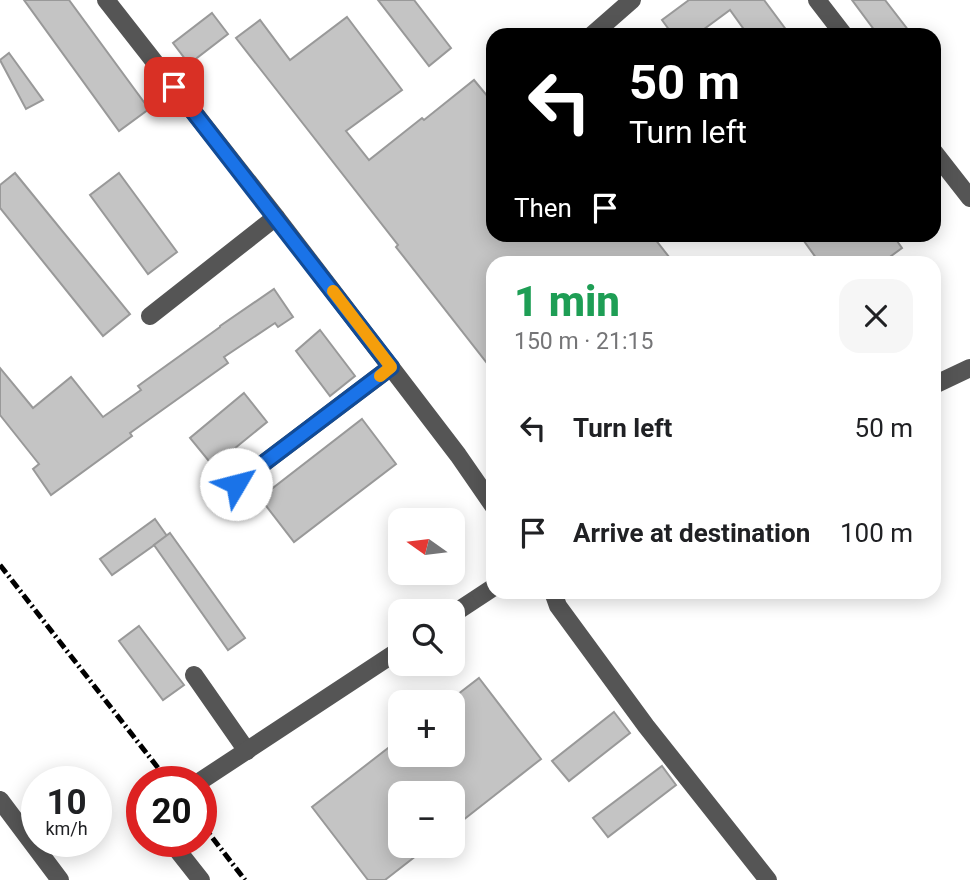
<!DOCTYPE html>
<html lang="en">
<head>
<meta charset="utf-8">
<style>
  :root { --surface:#fff; --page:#f6f6f6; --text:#202124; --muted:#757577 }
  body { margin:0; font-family:Roboto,sans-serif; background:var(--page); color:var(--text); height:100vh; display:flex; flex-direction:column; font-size:26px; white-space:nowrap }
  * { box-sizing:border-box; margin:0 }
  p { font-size:23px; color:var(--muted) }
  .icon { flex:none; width:38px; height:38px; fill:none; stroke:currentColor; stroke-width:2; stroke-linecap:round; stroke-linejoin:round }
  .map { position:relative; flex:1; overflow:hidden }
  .panel { position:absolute; left:486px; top:256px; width:455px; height:343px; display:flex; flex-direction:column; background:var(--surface); border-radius:21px; box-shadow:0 4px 18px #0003 }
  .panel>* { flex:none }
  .hud { position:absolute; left:486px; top:28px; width:455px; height:214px; border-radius:21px; box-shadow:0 4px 18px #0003; background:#000; color:#fff; overflow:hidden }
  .needle { width:46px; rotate:284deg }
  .controls { position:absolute; left:388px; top:508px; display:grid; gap:14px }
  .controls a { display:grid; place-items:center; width:77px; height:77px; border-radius:14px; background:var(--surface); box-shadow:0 4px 18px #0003; font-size:35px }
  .speed { position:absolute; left:21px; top:766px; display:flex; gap:14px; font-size:35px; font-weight:700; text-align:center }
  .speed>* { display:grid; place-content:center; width:91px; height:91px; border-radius:50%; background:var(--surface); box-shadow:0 4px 18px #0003; line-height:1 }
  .speed small { font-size:18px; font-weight:400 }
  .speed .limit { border:10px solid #d22; background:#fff; color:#111 }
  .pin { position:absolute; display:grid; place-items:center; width:60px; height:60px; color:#fff; margin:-30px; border-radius:14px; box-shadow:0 4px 10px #0006 }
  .me { position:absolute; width:77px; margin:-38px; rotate:53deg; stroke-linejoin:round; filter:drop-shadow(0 0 5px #0008) }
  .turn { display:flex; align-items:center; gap:24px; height:147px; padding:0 28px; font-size:32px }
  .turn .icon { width:91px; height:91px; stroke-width:2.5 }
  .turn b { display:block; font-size:49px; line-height:60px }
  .then { display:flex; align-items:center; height:66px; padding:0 28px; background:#0003; gap:14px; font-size:26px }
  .round { display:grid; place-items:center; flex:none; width:74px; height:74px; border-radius:21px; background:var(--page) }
  .summary { display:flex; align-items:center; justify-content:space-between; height:119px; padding:0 28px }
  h1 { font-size:42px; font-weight:800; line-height:52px; color:#1e9e55 }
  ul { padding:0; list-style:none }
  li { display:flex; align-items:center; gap:21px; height:105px; padding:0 28px }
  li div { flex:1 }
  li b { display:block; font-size:26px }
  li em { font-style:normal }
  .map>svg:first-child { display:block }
  .building { fill:#c4c4c4; stroke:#999; stroke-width:2 }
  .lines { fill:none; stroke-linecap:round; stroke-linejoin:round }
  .minor { stroke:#555; stroke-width:18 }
  .rail { stroke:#000; stroke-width:5; stroke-dasharray:10 3.5 2 3.5; stroke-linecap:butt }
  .route-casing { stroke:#114b97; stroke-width:18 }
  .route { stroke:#1a73e8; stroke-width:12 }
  .slow { stroke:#f59e0b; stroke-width:12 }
</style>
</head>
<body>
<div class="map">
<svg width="970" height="880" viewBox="0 0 970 880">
  <rect width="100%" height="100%" fill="#fff"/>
  <g class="building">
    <path d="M24,0H69L149,109L119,131Z"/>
    <path d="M378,0H414L451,48L429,66Z"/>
    <path d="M689,0H764L790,35H748L730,10L696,35H673L662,20Z"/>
    <path d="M852,0H885L912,35H878Z"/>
    <path d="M212,13L228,34L189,64L173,43Z"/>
    <path d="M347,17L402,90L346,131L369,160L422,118L424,120L474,80L494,104V234H651L673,262H494V372L396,247L398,245L236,38L260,20L290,60Z"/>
    <path d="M9,53L43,100L26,109L0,60Z"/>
    <path d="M15,173L130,314L103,336L0,208V185Z"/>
    <path d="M119,173L177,252L148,274L90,195Z"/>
    <path d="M799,234H892L902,248L883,262H819Z"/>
    <path d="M274,289L293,317L278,327L275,323L224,357L228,363L130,433L132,436L51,495L33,469L39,464L0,415V368L33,408L71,377L103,417L141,390L138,386L220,327V326Z"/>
    <path d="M320,330L355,376L330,396L296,351Z"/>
    <path d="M244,393L267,422L213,466L190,438Z"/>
    <path d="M362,419L396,464L294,542L260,498Z"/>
    <path d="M155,519L167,536L112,575L100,559Z"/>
    <path d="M170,533L245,638L228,650L154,545Z"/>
    <path d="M139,626L184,685L163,700L119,641Z"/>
    <path d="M479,678L541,759L453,828V793H401V845H430L385,880H368L312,807L401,738V754H453V698Z"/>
    <path d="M614,712L630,733L569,781L552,761Z"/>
    <path d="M662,766L676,785L608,837L593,818Z"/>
  </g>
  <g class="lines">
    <g class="minor">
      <path d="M106,0L276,217L458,455L494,507"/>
      <path d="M817,0L844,35"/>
      <path d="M592,35L632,0"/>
      <path d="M934,152L970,198"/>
      <path d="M150,316L276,217"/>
      <path d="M934,385L970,368"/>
      <path d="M236,484L391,367"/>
      <path d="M553,592L558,606L646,726L768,880"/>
      <path d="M453,614L494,587"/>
      <path d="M194,675L247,751"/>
      <path d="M199,782L401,649"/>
      <path d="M0,800L60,880"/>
      <path d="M171,842L201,880"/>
    </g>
    <g class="rail">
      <path d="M0,565L169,782"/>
      <path d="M201,823L245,880"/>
    </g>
  </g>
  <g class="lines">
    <defs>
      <path id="route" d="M174,87L391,367L236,484"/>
    </defs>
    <use href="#route" class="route-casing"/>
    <use href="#route" class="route"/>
    <path class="slow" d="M333,291L391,367L380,376"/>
  </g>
</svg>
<div class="controls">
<a><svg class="needle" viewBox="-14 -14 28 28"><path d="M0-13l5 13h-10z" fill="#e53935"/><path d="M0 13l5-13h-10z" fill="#757577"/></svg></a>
<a><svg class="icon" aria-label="search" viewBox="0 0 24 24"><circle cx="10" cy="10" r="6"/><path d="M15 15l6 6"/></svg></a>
<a>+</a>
<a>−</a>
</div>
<div class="speed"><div>10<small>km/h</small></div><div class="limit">20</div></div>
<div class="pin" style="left:174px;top:87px;background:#d93025"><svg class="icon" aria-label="arrive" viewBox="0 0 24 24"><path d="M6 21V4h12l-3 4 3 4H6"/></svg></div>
<svg class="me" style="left:236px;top:484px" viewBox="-20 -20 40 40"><circle r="19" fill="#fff"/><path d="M0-13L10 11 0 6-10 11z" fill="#1a73e8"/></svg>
<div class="hud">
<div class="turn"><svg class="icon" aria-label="left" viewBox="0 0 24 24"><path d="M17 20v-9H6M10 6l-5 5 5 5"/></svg><div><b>50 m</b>Turn left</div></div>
<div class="then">Then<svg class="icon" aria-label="arrive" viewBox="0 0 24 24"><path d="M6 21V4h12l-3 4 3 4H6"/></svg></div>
</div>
<section class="panel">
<div class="summary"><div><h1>1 min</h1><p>150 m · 21:15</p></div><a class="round"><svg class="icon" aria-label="close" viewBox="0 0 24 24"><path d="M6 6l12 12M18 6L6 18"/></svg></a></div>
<ul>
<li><svg class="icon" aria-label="left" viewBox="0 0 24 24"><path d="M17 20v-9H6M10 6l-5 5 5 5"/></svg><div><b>Turn left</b></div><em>50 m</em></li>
<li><svg class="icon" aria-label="arrive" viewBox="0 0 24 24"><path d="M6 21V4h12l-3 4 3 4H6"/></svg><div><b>Arrive at destination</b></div><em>100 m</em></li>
</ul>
</section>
</div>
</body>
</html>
